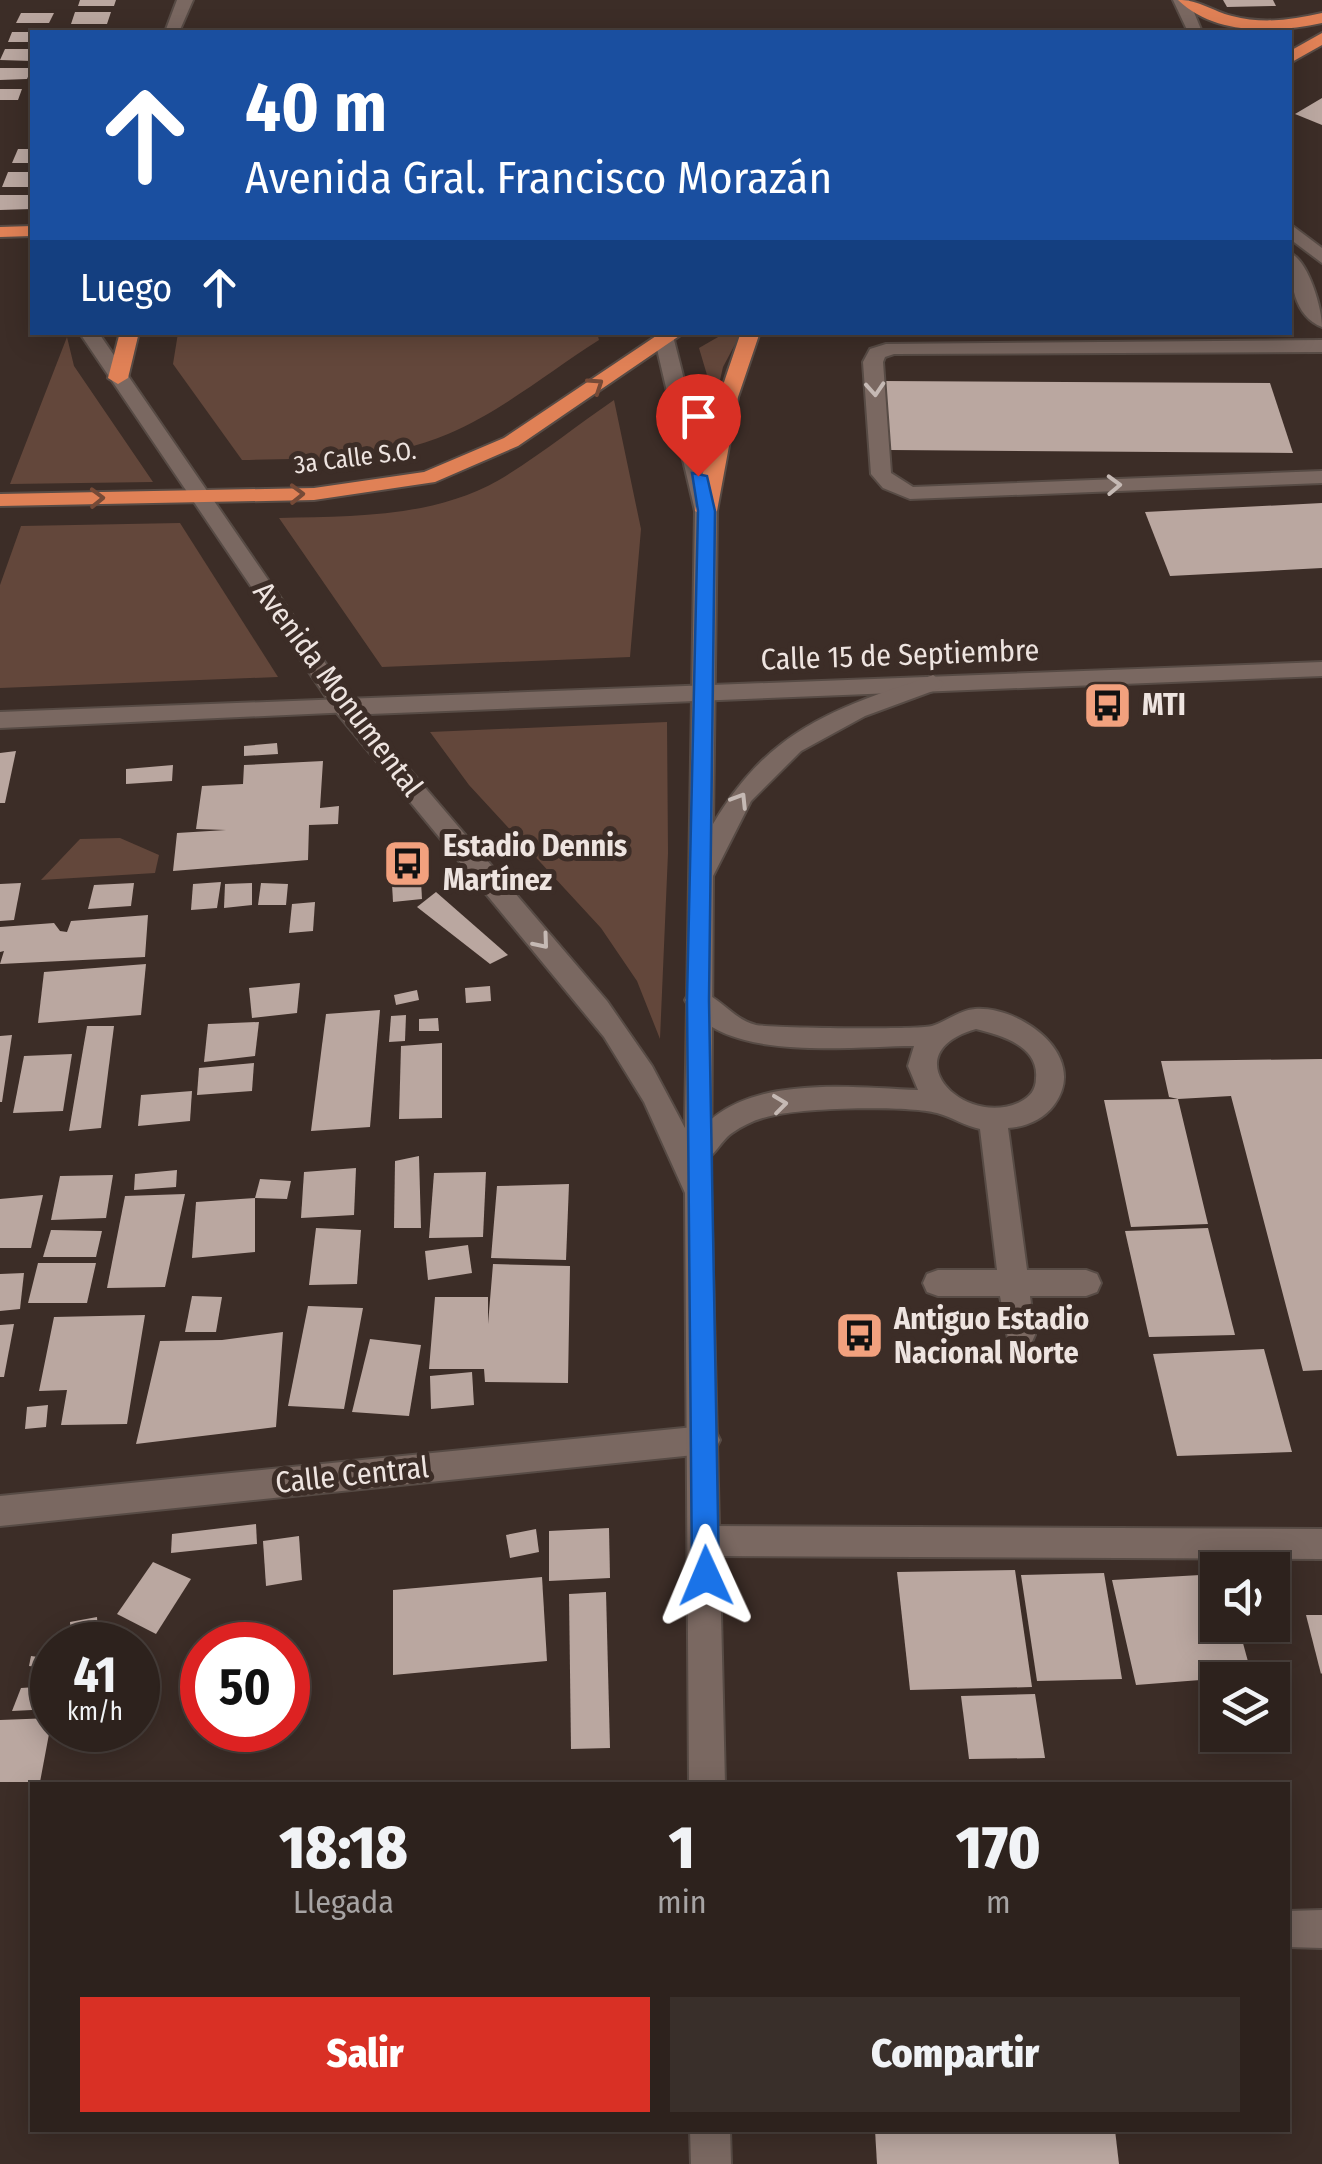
<!DOCTYPE html>
<html lang="es">
<head>
<meta charset="utf-8">
<style>
  :root { --surface:#2d221d; --page:#392f2a; --text:#f1f3f6; --muted:#a7a4a4; --line:#483f3b; --accent:#d93025 }
  body { margin:0; font-family:"Fira Sans Condensed",sans-serif; background:var(--page); color:var(--text); height:100vh; display:flex; flex-direction:column; font-size:38px; white-space:nowrap }
  * { box-sizing:border-box; margin:0 }
  p { font-size:32px; color:var(--muted) }
  .icon { flex:none; width:55px; height:55px; fill:none; stroke:currentColor; stroke-width:2; stroke-linecap:round; stroke-linejoin:round }
  .map { position:relative; flex:1; overflow:hidden }
  .side { position:absolute; left:30px; top:1782px; width:1260px; height:350px; display:flex; flex-direction:column; background:var(--surface); border-radius:0px; box-shadow:0 5px 25px #0003,0 0 0 2px var(--line) }
  .side>* { flex:none }
  .top-card { position:absolute; left:30px; top:30px; width:1262px; height:305px; border-radius:0px; box-shadow:0 5px 25px #0003,0 0 0 2px var(--line); background:#1a4fa0; color:#fff; overflow:hidden }
  .buttons { position:absolute; left:1200px; top:1552px; display:grid; gap:20px }
  .buttons a { display:grid; place-items:center; width:90px; height:90px; border-radius:0px; background:var(--surface); box-shadow:0 5px 25px #0003,0 0 0 2px var(--line); font-size:50px }
  .speed { position:absolute; left:30px; top:1622px; display:flex; gap:20px; font-size:50px; font-weight:700; text-align:center }
  .speed>* { display:grid; place-content:center; width:130px; height:130px; border-radius:50%; background:var(--surface); box-shadow:0 5px 25px #0003,0 0 0 2px var(--line); line-height:1 }
  .speed small { font-size:25px; font-weight:400 }
  .speed .limit { border:15px solid #d22; background:#fff; color:#111 }
  .pin { position:absolute; display:grid; place-items:center; width:85px; height:85px; color:#fff; margin:-102px -42px; border-radius:50% 50% 50% 0; rotate:-45deg; box-shadow:0 0 10px #0007 }
  .pin .icon { rotate:45deg }
  .me { position:absolute; width:110px; margin:-55px; rotate:359deg; stroke-linejoin:round; filter:drop-shadow(0 0 8px #0008) }
  .turn { display:flex; align-items:center; gap:35px; height:210px; padding:0 50px; font-size:45px }
  .turn .icon { width:130px; height:130px; stroke-width:2.5 }
  .turn b { display:block; font-size:70px; line-height:85px }
  .then { display:flex; align-items:center; height:95px; padding:0 50px; background:#0003; gap:20px; font-size:38px }
  .eta { display:flex; justify-content:space-evenly; align-items:center; height:170px; text-align:center }
  .eta b { font-size:60px; font-weight:800; line-height:70px }
  .button { display:flex; gap:20px; margin-top:auto; padding:20px 50px }
  .button a { flex:1; height:115px; border-radius:0px; background:var(--accent); color:#fff; font-size:40px; font-weight:800; line-height:115px; text-align:center }
  .button a+a { background:var(--page); color:var(--text) }
  .map>svg:first-child { display:block }
  .green { fill:#63473b }
  .building { fill:#baa7a0 }
  .lines { fill:none; stroke-linecap:round; stroke-linejoin:round }
  .service-casing { stroke:#574b45; stroke-width:4 }
  .minor-casing { stroke:#574b45; stroke-width:4 }
  .tertiary-casing { stroke:#574b45; stroke-width:4 }
  .secondary-casing { stroke:#574b45; stroke-width:4 }
  .trunk-casing { stroke:#574b45; stroke-width:4 }
  .service { fill:#7a6861; fill-rule:evenodd }
  .minor { fill:#7a6861; fill-rule:evenodd }
  .tertiary { fill:#7a6861; fill-rule:evenodd }
  .secondary { fill:#7a6861; fill-rule:evenodd }
  .trunk { fill:#e08156; fill-rule:evenodd }
  .oneway { stroke:#754a37 }
  .oneway2 { stroke:#c5b9b4 }
  .route { fill:#1a73e8; stroke:#114b97; stroke-width:2.5 }
  .labels { text-anchor:middle; dominant-baseline:central; stroke-width:10; stroke-linejoin:round; paint-order:stroke }
  .far-street-label { font-size:25px; fill:#eee4e0; stroke:#3c2d27 }
  .street-label { font-size:30px; fill:#eee4e0; stroke:#3c2d27 }
  .poi-label { font-size:30px; font-weight:bold; fill:#eee4e0; stroke:#3c2d27; text-anchor:start }
</style>
</head>
<body>
<div class="map">
<svg width="1322" height="2164" viewBox="0 0 1322 2164">
  <rect width="100%" height="100%" fill="#3c2d27"/>
  <g class="green">
    <path d="M597,333L599,340C550,371 502,411 448,434C384,462 311,458 242,460L173,364L178,333Z"/>
    <path d="M725,333H741L723,367L715,402L699,348Z"/>
    <path d="M67,337L74,366L153,482L10,484Z"/>
    <path d="M614,400L641,529L630,657L382,667L279,518C353,516 432,518 499,480C539,456 576,426 614,400Z"/>
    <path d="M180,523L278,677L0,688V585L21,526Z"/>
    <path d="M667,722L668,853L660,1039L637,981L601,928L469,785L430,732Z"/>
    <path d="M120,838L159,855L155,873L41,880L80,839Z"/>
  </g>
  <g class="building">
    <path d="M80,0H116L114,6H78Z"/>
    <path d="M1223,0H1273L1276,6L1227,7Z"/>
    <path d="M75,12H111L107,24H71Z"/>
    <path d="M21,13H54L49,23H16Z"/>
    <path d="M12,32H32V42H8Z"/>
    <path d="M5,49H32V61L0,60Z"/>
    <path d="M0,68H32L27,79L0,80Z"/>
    <path d="M0,89H22L18,100H0Z"/>
    <path d="M1322,98V125L1295,114Z"/>
    <path d="M18,149H32V163H12Z"/>
    <path d="M8,172H32V187H2Z"/>
    <path d="M0,195H32V209L0,210Z"/>
    <path d="M882,381L1270,383L1293,453L890,450Z"/>
    <path d="M1322,503V568L1170,576L1145,512Z"/>
    <path d="M277,743L278,754L244,756V746Z"/>
    <path d="M16,751L5,803H0V753Z"/>
    <path d="M323,761L320,808L339,806L338,824L309,825L308,860L173,871L177,833L226,830L196,829L202,786L243,784L244,765Z"/>
    <path d="M173,765L172,781L126,784V769Z"/>
    <path d="M421,881L422,899L393,902L392,884Z"/>
    <path d="M221,882L217,908L191,910L193,884Z"/>
    <path d="M21,883L14,920L0,921V884Z"/>
    <path d="M134,883L131,906L88,909L94,885Z"/>
    <path d="M252,883V905L224,908L225,884Z"/>
    <path d="M261,883L288,884L286,905H258Z"/>
    <path d="M436,892L508,955L490,964L417,907Z"/>
    <path d="M315,902L313,931L289,933L292,904Z"/>
    <path d="M148,915L145,957L0,964L4,951L0,952V927L54,923L60,931L67,932L71,921Z"/>
    <path d="M146,964L141,1015L38,1023L44,972Z"/>
    <path d="M300,983L297,1013L252,1018L249,988Z"/>
    <path d="M490,986L491,1001L466,1003L465,988Z"/>
    <path d="M417,990L419,1000L396,1005L394,995Z"/>
    <path d="M380,1010L370,1127L311,1131L326,1014Z"/>
    <path d="M406,1015L405,1041L389,1042L391,1016Z"/>
    <path d="M438,1018L439,1031H419V1019Z"/>
    <path d="M259,1022L255,1056L204,1062L208,1024Z"/>
    <path d="M87,1026H114L101,1128L69,1131Z"/>
    <path d="M12,1035L2,1102H0V1036Z"/>
    <path d="M442,1043V1118L399,1119L401,1046Z"/>
    <path d="M72,1054L63,1111L13,1113L24,1056Z"/>
    <path d="M1322,1059V1370L1303,1371L1231,1096L1178,1099L1208,1224L1131,1227L1104,1100L1178,1099L1169,1097L1161,1061Z"/>
    <path d="M254,1063L252,1091L197,1095L199,1068Z"/>
    <path d="M192,1091L190,1121L138,1126L141,1095Z"/>
    <path d="M419,1156L421,1228H394L395,1161Z"/>
    <path d="M356,1168L354,1215L301,1218L304,1172Z"/>
    <path d="M177,1170L176,1187L134,1190L135,1174Z"/>
    <path d="M486,1172L483,1237L429,1238L434,1173Z"/>
    <path d="M113,1175L106,1218L51,1220L60,1176Z"/>
    <path d="M260,1179L291,1181L287,1199L255,1198Z"/>
    <path d="M569,1184L566,1260L491,1258L497,1186Z"/>
    <path d="M185,1194L165,1287L107,1288L125,1196Z"/>
    <path d="M43,1195L31,1248H0V1199Z"/>
    <path d="M255,1198V1252L192,1258L196,1202Z"/>
    <path d="M316,1228L361,1230L357,1284L309,1285Z"/>
    <path d="M1208,1228L1235,1335L1149,1337L1125,1231Z"/>
    <path d="M51,1230L102,1231L96,1257H43Z"/>
    <path d="M468,1245L472,1273L428,1280L425,1251Z"/>
    <path d="M38,1263H96L87,1303H28Z"/>
    <path d="M493,1264L570,1266L568,1383L485,1382L484,1369H429L435,1297H488V1324Z"/>
    <path d="M24,1273L20,1309L0,1311V1274Z"/>
    <path d="M192,1296L222,1297L216,1332H185Z"/>
    <path d="M308,1306L363,1308L344,1409L288,1406Z"/>
    <path d="M145,1315L127,1424L61,1425L67,1390L39,1391L54,1317Z"/>
    <path d="M14,1324L4,1377H0V1325Z"/>
    <path d="M283,1332L276,1427L136,1444L160,1341L222,1340Z"/>
    <path d="M370,1339L421,1345L409,1416L352,1412Z"/>
    <path d="M1264,1349L1292,1452L1177,1456L1153,1354Z"/>
    <path d="M472,1372L474,1405L431,1409L430,1376Z"/>
    <path d="M48,1405L46,1427L25,1429L27,1407Z"/>
    <path d="M256,1524L257,1544L171,1553L172,1534Z"/>
    <path d="M609,1528L610,1578L549,1581V1531Z"/>
    <path d="M536,1529L539,1552L510,1558L506,1535Z"/>
    <path d="M299,1536L302,1580L266,1586L263,1541Z"/>
    <path d="M153,1562L191,1579L156,1634L117,1614Z"/>
    <path d="M1015,1570L1032,1687L910,1690L897,1572Z"/>
    <path d="M1104,1573L1122,1679L1037,1681L1021,1575Z"/>
    <path d="M1218,1574V1625H1238L1252,1676L1136,1685L1112,1580Z"/>
    <path d="M542,1577L547,1661L393,1675V1590Z"/>
    <path d="M606,1592L610,1748L571,1749L569,1594Z"/>
    <path d="M1306,1615H1322V1673L1321,1674Z"/>
    <path d="M97,1617L98,1636L71,1642L70,1622Z"/>
    <path d="M31,1656L52,1659V1669L29,1666Z"/>
    <path d="M52,1686V1709L12,1711L21,1688Z"/>
    <path d="M1035,1694L1045,1758L969,1759L961,1696Z"/>
    <path d="M52,1718L40,1782H0V1720Z"/>
    <path d="M875,2130H1115L1119,2164H877Z"/>
  </g>
  <g class="lines">
    <defs>
      <g id="service">
        <path d="M1290,224L1322,248V263L1290,239Z"/>
        <path d="M1290,253C1308,260 1322,308 1322,327C1293,316 1290,280 1290,253Z"/>
        <path d="M1322,340V352L894,354L885,357L883,362L891,473L913,487L1322,471V483L910,499L883,488L871,474L863,362L870,349L886,344Z"/>
        <path d="M698,990C720,997 734,1020 756,1025C773,1028 918,1030 932,1026C946,1022 959,1010 975,1009C1021,1006 1090,1056 1054,1105C1044,1119 1026,1127 1008,1128L1027,1270H1086L1097,1274L1101,1283L1097,1292L1086,1296H1030L1035,1335L1031,1344L1020,1348L1009,1344L1000,1296H938L927,1292L923,1283L927,1274L938,1270H997L980,1129C965,1126 952,1117 937,1113C906,1105 807,1108 775,1115C759,1118 745,1124 732,1133C716,1144 714,1166 691,1158L687,1150C727,1071 845,1087 918,1090L908,1066L914,1046C851,1046 720,1064 685,1000L689,993ZM976,1029C1001,1035 1039,1046 1036,1078C1036,1090 1030,1097 1020,1102C963,1129 891,1053 976,1029Z"/>
      </g>
      <g id="minor">
        <path d="M344,699L356,707L352,712L0,728V712Z"/>
        <path d="M704,1426L715,1430L720,1440L715,1450L704,1454L0,1526V1496Z"/>
        <path d="M706,1526L1322,1529V1559L706,1556L694,1552L690,1541L694,1530Z"/>
        <path d="M1322,1910V1948L1288,1947V1911Z"/>
      </g>
      <g id="tertiary">
        <path d="M1173,0H1189L1202,32H1188Z"/>
        <path d="M1322,662V676L344,715L332,707L344,699Z"/>
      </g>
      <g id="secondary">
        <path d="M177,0H193L179,32H165Z"/>
        <path d="M79,332H98L352,702L607,1001L652,1066L685,1128L695,511L653,332H672L717,511L713,824C767,733 829,710 925,678L933,675L944,683L941,688L865,716L801,751L751,801L713,876L711,1186L725,1785H689L685,1193L644,1102L604,1037L336,712Z"/>
        <path d="M690,2130H730L731,2164H691Z"/>
      </g>
      <g id="trunk">
        <path d="M1178,0C1200,0 1212,11 1232,16C1262,24 1292,20 1322,13V23C1275,33 1216,36 1178,0Z"/>
        <path d="M1322,33V45L1290,63V51Z"/>
        <path d="M32,226V236L0,237V227Z"/>
        <path d="M120,332H139L128,378L118,384L108,378Z"/>
        <path d="M662,332H685L518,446L435,482L314,500L0,506V494L314,488L424,472L504,438Z"/>
        <path d="M741,332H760L738,397L717,511L706,517L695,511L719,397Z"/>
      </g>
    </defs>
    <use href="#service" class="service-casing"/>
    <use href="#minor" class="minor-casing"/>
    <use href="#tertiary" class="tertiary-casing"/>
    <use href="#secondary" class="secondary-casing"/>
    <use href="#trunk" class="trunk-casing"/>
    <use href="#service" class="service"/>
    <use href="#minor" class="minor"/>
    <use href="#tertiary" class="tertiary"/>
    <use href="#secondary" class="secondary"/>
    <use href="#trunk" class="trunk"/>
  </g>
  <defs><path id="oneway-chevron" d="M-2-3.5L2.5 0L-2 3.5" fill="none" stroke-width="1.6" stroke-linecap="round" stroke-linejoin="round" transform="scale(2.5)"/></defs>
  <g class="oneway">
    <use href="#oneway-chevron" transform="translate(596 385) rotate(-34)"/>
    <use href="#oneway-chevron" transform="translate(297 494) rotate(-1)"/>
    <use href="#oneway-chevron" transform="translate(97 498) rotate(-1)"/>
  </g>
  <g class="oneway2">
    <use href="#oneway-chevron" transform="translate(875 389) rotate(86)"/>
    <use href="#oneway-chevron" transform="translate(1114 485) rotate(-2)"/>
    <use href="#oneway-chevron" transform="translate(740 800) rotate(-58)"/>
    <use href="#oneway-chevron" transform="translate(542 942) rotate(50)"/>
    <use href="#oneway-chevron" transform="translate(780 1104) rotate(-7)"/>
  </g>
  <path class="route" d="M692,473L707,476L715,511L709,1000L719,1576L715,1585L706,1589L696,1585L692,1576L687,1000L698,511Z"/>
  <defs>
    <symbol id="bus-square" viewBox="-11 -11 22 22"><rect x="-9" y="-9" width="18" height="18" rx="4" fill="#f2a17e" stroke="#3c2d27"/><path d="M-5-6H5V4H4V6H2V4H-2V6H-4V4H-5ZM-3.5-4V0h7V-4ZM-3.5 1.2v1.5H-2V1.2ZM2 1.2v1.5H3.5V1.2Z" fill="#111"/></symbol>
  </defs>
  <g fill-rule="evenodd">
    <use href="#bus-square" x="1080" y="678" width="55" height="55"/>
    <use href="#bus-square" x="380" y="836" width="55" height="55"/>
    <use href="#bus-square" x="832" y="1308" width="55" height="55"/>
  </g>
  <g class="labels">
    <g class="far-street-label">
      <text transform="translate(355 458) rotate(-7)">3a Calle S.O.</text>
    </g>
    <g class="street-label">
      <text transform="translate(900 655) rotate(-2)">Calle 15 de Septiembre</text>
      <text transform="translate(338 689) rotate(53)">Avenida Monumental</text>
      <text transform="translate(352 1475) rotate(-6)">Calle Central</text>
    </g>
    <g class="poi-label">
      <text x="1142" y="705">MTI</text>
      <text x="443" y="846">Estadio Dennis<tspan x="443" dy="34">Martínez</tspan></text>
      <text x="894" y="1319">Antiguo Estadio<tspan x="894" dy="34">Nacional Norte</tspan></text>
    </g>
  </g>
</svg>
<div class="buttons">
<a><svg class="icon" aria-label="sound" viewBox="0 0 24 24"><path d="M4 9h4l5-4v14l-5-4H4zM17 9q2 3 0 6"/></svg></a>
<a><svg class="icon" aria-label="layers" viewBox="0 0 24 24"><path d="M12 4l9 5-9 5-9-5zM3 14l9 5 9-5"/></svg></a>
</div>
<div class="speed"><div>41<small>km/h</small></div><div class="limit">50</div></div>
<div class="pin" style="left:698px;top:476px;background:#d93025"><svg class="icon" aria-label="arrive" viewBox="0 0 24 24"><path d="M6 21V4h12l-3 4 3 4H6"/></svg></div>
<svg class="me" style="left:706px;top:1576px" viewBox="-20 -20 40 40"><path d="M0-17L14 15 0 8-14 15z" fill="#1a73e8" stroke="#fff" stroke-width="4"/></svg>
<div class="top-card">
<div class="turn"><svg class="icon" aria-label="ahead" viewBox="0 0 24 24"><path d="M12 20V5M6 11l6-6 6 6"/></svg><div><b>40 m</b>Avenida Gral. Francisco Morazán</div></div>
<div class="then">Luego<svg class="icon" aria-label="ahead" viewBox="0 0 24 24"><path d="M12 20V5M6 11l6-6 6 6"/></svg></div>
</div>
<section class="side">
<div class="eta">
<div><b>18:18</b><p>Llegada</p></div>
<div><b>1</b><p>min</p></div>
<div><b>170</b><p>m</p></div>
</div>
<div class="button"><a>Salir</a><a>Compartir</a></div>
</section>
</div>
</body>
</html>
